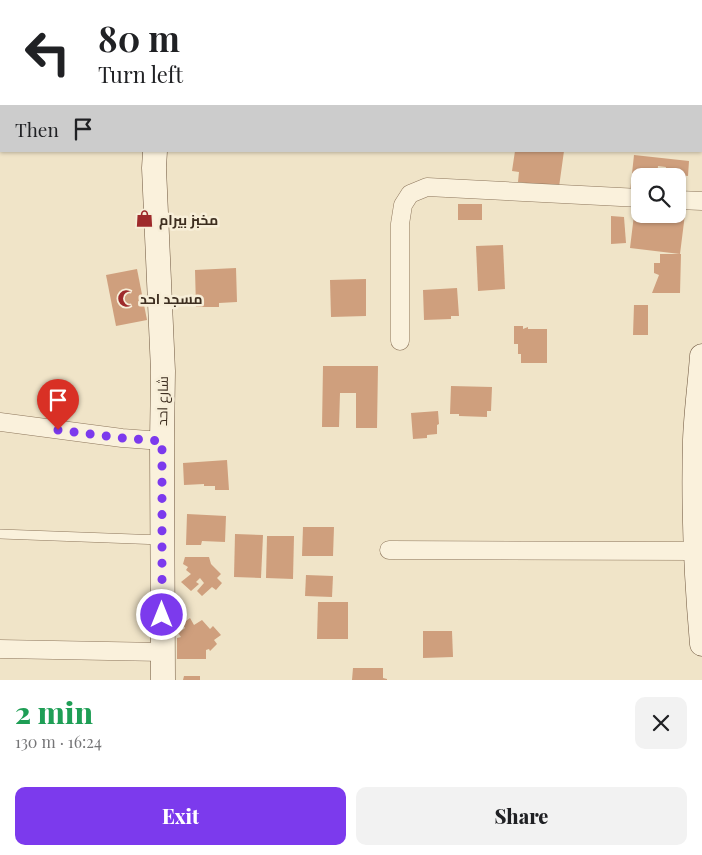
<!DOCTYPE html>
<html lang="en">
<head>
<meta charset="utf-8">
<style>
  :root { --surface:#fff; --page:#f2f2f2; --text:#202124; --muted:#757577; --accent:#7c3aed }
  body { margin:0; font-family:"Playfair Display",Cairo,serif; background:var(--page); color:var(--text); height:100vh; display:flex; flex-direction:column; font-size:19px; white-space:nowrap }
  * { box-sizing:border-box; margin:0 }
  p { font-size:16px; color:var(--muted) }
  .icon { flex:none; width:28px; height:28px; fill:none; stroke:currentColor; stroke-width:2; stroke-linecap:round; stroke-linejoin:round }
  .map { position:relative; height:680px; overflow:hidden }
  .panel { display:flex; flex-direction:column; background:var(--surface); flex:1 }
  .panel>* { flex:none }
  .top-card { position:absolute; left:0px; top:0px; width:702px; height:152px; box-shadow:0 1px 4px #0004; background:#fff; color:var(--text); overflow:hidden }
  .controls { position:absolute; left:631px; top:168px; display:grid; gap:10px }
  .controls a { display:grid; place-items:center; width:55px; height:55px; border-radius:10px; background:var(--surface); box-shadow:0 1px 4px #0004; font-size:25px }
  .pin { position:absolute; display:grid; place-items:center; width:42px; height:42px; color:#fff; margin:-51px -21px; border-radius:50% 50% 50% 0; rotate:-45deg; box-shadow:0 0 5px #0007 }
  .pin .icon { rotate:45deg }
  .me { position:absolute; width:55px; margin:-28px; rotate:0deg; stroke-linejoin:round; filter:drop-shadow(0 0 4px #0008) }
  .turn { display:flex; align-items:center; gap:18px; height:105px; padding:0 15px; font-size:22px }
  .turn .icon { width:65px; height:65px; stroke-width:2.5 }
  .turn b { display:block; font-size:35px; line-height:42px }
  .then { display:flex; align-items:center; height:48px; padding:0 15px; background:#0003; gap:10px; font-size:19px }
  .round { display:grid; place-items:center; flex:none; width:52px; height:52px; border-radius:10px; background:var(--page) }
  .head { display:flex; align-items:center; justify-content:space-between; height:85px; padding:0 15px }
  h1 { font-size:30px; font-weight:800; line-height:38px; color:#1e9e55 }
  .action { display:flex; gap:10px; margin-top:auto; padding:10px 15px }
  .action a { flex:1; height:58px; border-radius:10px; background:var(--accent); color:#fff; font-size:20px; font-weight:800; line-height:58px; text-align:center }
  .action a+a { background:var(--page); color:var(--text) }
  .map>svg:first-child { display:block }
  .building { fill:#cf9f7d }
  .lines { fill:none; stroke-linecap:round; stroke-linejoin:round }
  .lane-casing { stroke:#8d765c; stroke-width:10 }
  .street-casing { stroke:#8d765c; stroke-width:19 }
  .secondary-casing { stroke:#6f573f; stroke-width:25 }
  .lane { stroke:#faf1dc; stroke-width:9 }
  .street { stroke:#faf1dc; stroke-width:18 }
  .secondary { stroke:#faf1dc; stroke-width:24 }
  .route { stroke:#7c3aed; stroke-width:9; stroke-dasharray:0 16.2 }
  .labels { text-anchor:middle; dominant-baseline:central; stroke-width:5; stroke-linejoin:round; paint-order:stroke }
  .poi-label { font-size:14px; font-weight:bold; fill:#3d2e20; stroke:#f7eed8; text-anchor:start }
  .street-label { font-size:14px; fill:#3d2e20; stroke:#f7eed8 }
</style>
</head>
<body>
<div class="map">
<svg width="702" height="680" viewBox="0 0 702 680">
  <rect width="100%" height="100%" fill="#f0e4c8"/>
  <g class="building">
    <path d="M515,151H564L559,187L518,182L519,172L512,171Z"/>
    <path d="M634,155L689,161L688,176L665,173L666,167L658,166L657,176H640V193L630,192Z"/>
    <rect x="458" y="204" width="24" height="16"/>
    <path d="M640,211V214H685L680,254L630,248L634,215Z"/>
    <path d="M611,216L624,217L626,243L611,244Z"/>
    <path d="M503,245L505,289L478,291L476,246Z"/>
    <path d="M660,254H681L680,293H652L659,275L654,273V263H660Z"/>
    <path d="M236,268L237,302L219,303V307H196L195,270Z"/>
    <path d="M137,269L147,320L116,326L106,275Z"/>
    <path d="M366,279V316L331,317L330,280Z"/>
    <path d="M457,288L459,316H451V319L424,320L423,290Z"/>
    <path d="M634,305H648V335H633Z"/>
    <path d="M514,326H523V329L528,327V329H547V363H521V354H518V344H514Z"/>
    <path d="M323,366H378L377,428H356V393H340L339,427H322Z"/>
    <path d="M451,386L492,387L491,411H487V417L459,416V414H450Z"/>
    <path d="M438,411L439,424L437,425V434L427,435V438L413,439L411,413Z"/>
    <path d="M227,460L229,490H215V486H204V484L184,485L183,463Z"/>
    <path d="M187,514L226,516L225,542L202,541L201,545H186Z"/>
    <path d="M303,527H334L333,556H302Z"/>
    <path d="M235,534L263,535L261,578L234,577Z"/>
    <path d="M267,536H294L293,579L266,578Z"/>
    <path d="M185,557H209L211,564L221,574L217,578L222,583L216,590L212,587L202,596L197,591L204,583L200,578L196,582L199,584L191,591L181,582L191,574L186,570L188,567L183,564Z"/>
    <path d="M306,575L333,576L332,597L305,596Z"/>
    <path d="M318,602H348V639H317Z"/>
    <path d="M190,618L194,625L202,620L210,629L213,626L221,635L214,640L217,644L210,651L209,649L206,650V659H177V638L181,637L178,633L185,628L182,624Z"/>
    <path d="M423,631H452L453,657L423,658Z"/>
    <path d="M353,668H383V678L387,679V680H352Z"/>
    <path d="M184,676H200V680H183Z"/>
  </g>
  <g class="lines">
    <defs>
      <path id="lane" d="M0,534L162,540"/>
      <g id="street">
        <path d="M678,200L702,201"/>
        <path d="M400,341V224L403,205L410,194L427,187L640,198"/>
        <path d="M0,422L122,438L162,441"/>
        <path d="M389,550L696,551"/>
        <path d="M0,649L162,652"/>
      </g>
      <g id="secondary">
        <path d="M164,1V0"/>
        <path d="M155,151L154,168L163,371L162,441L163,680"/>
        <path d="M702,356C700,384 696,412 695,440C693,508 696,576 702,644"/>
      </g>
    </defs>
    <use href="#lane" class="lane-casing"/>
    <use href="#street" class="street-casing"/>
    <use href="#secondary" class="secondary-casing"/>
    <use href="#lane" class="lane"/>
    <use href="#street" class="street"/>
    <use href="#secondary" class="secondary"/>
  </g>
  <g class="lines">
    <path class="route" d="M58,430L122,438L162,441V615"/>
  </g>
  <defs>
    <symbol id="shop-bare" viewBox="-9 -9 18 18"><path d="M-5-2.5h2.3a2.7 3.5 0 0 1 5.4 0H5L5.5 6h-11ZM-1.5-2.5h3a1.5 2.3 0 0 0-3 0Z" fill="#9e2a2b" stroke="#f7eed8" stroke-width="2.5" paint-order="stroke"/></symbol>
    <symbol id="mosque-bare" viewBox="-9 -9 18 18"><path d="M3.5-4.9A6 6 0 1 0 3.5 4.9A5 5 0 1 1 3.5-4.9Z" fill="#9e2a2b" stroke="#f7eed8" stroke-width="2.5" paint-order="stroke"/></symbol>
  </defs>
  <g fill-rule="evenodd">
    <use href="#shop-bare" x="132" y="206" width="25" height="25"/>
    <use href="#mosque-bare" x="114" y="286" width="25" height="25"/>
  </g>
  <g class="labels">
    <g class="poi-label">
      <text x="159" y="219">مخبز بيرام</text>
      <text x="140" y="298">مسجد احد</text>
    </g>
    <g class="street-label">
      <text transform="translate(162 401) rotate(-89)">شارع احد</text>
    </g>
  </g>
</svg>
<div class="controls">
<a><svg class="icon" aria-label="search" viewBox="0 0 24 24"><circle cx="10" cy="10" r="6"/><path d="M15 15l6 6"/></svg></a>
</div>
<div class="pin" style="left:58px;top:430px;background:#d93025"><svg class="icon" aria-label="arrive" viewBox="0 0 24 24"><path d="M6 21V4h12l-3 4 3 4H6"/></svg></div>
<svg class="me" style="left:162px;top:615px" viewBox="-20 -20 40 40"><circle r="17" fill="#7c3aed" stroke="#fff" stroke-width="3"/><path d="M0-11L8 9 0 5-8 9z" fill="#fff"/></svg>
<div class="top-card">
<div class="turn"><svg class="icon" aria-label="left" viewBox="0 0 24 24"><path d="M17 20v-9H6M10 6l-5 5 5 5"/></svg><div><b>80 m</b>Turn left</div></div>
<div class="then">Then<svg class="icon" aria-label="arrive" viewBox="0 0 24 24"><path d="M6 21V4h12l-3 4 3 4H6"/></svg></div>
</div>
</div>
<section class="panel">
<div class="head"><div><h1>2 min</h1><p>130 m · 16:24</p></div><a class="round"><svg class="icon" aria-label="close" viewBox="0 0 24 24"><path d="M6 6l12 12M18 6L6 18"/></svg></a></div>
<div class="action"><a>Exit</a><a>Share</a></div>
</section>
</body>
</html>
